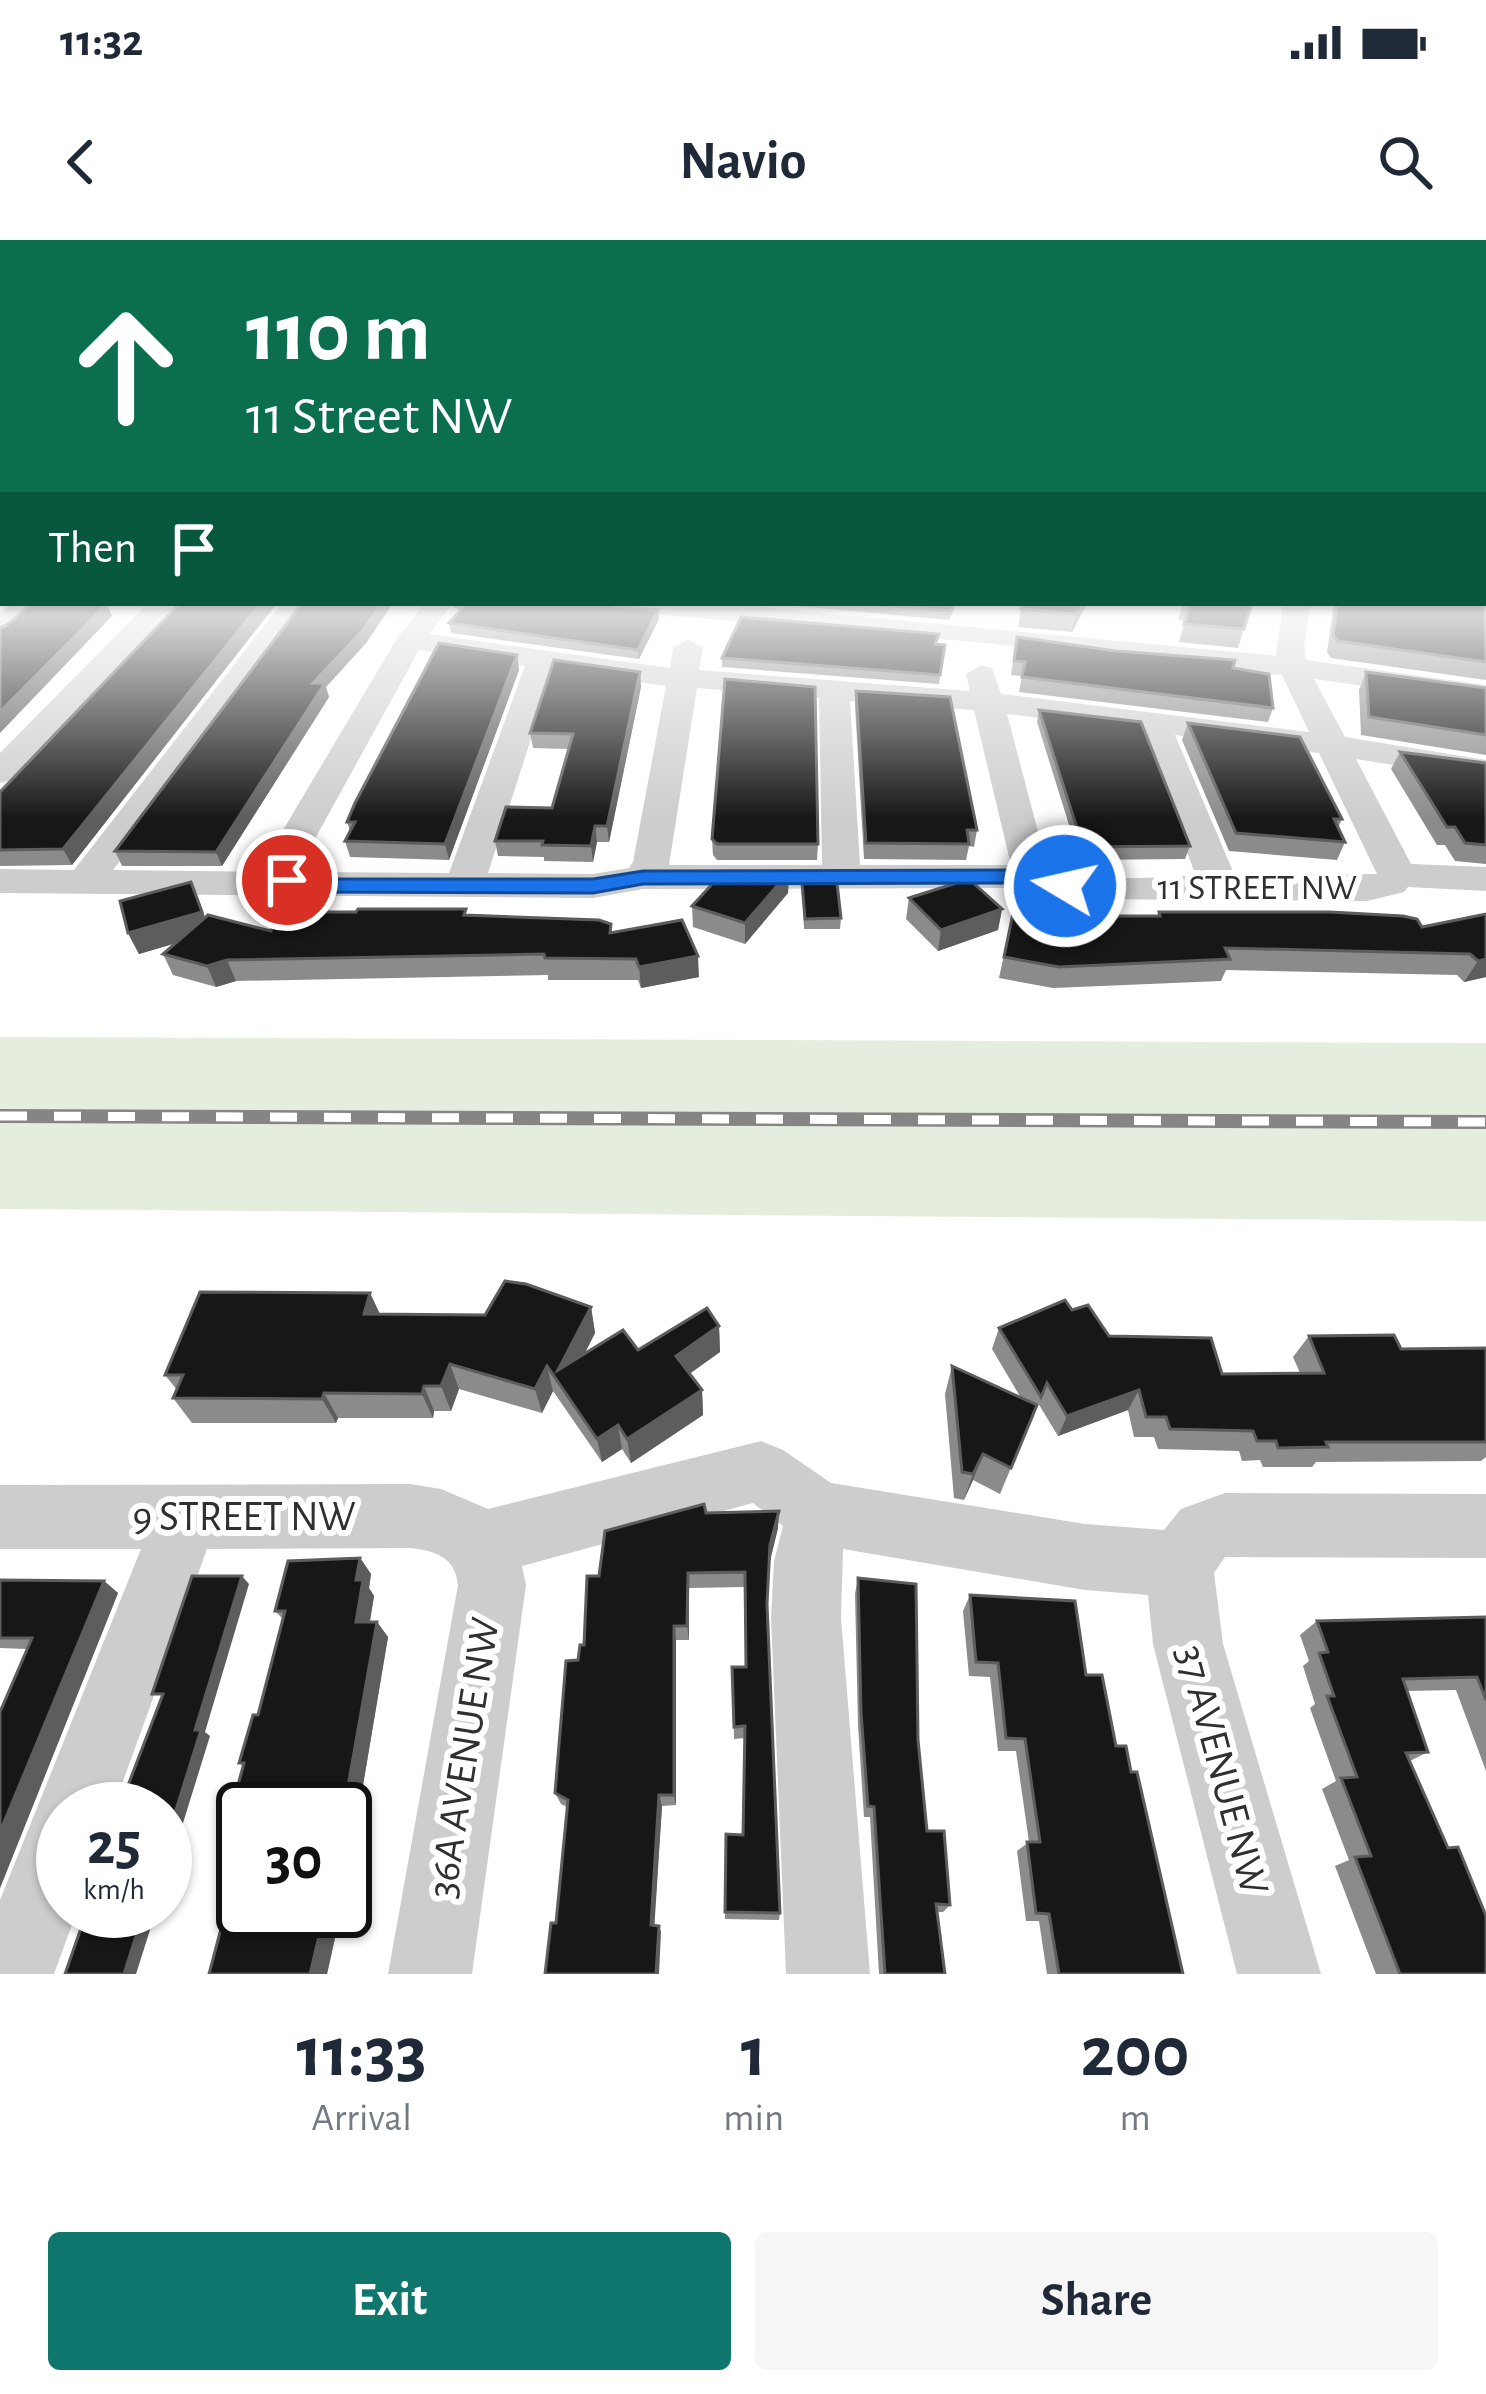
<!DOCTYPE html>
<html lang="en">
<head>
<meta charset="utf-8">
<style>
  :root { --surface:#fff; --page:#f6f6f7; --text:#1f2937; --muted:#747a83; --accent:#0f766e }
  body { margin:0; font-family:"Alegreya Sans",sans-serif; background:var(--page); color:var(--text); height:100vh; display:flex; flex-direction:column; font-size:45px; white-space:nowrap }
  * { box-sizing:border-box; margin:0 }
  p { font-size:39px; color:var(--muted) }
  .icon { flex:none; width:66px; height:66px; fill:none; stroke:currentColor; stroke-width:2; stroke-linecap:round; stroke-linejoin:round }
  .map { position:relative; height:1734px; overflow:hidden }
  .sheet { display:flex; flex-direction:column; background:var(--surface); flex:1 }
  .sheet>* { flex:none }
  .hud { position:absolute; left:0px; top:0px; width:1488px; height:366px; box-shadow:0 3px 9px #0004; background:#0b6e4f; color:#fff; overflow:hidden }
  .speed { position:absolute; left:36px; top:1542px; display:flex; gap:24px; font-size:60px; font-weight:700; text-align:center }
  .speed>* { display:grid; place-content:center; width:156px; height:156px; border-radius:50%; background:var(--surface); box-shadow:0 3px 9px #0004; line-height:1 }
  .speed small { font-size:30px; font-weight:400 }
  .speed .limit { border:6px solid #111; border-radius:18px; background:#fff; color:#111 }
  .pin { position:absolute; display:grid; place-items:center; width:102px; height:102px; color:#fff; margin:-51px; border:6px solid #fff; border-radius:50%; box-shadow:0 3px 12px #0007 }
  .me { position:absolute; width:132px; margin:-66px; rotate:279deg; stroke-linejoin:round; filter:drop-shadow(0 0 9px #0008) }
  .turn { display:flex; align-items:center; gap:42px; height:252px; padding:0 48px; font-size:54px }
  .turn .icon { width:156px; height:156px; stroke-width:2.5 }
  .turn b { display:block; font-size:84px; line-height:102px }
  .then { display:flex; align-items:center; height:114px; padding:0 48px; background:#0003; gap:24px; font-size:45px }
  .eta { display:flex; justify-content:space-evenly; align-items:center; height:204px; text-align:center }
  .eta b { font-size:72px; font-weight:700; line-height:84px }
  .cta { display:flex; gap:24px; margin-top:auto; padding:24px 48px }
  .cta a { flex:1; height:138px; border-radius:12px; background:var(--accent); color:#fff; font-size:48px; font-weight:700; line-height:138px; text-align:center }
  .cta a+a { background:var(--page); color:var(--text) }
  .status { display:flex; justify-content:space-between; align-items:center; height:84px; padding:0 60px; background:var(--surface); direction:ltr }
  .status svg { height:33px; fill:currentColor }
  header { display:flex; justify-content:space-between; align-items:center; height:156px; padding:0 48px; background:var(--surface); font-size:54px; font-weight:700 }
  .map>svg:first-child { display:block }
  .green { fill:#e5eddf }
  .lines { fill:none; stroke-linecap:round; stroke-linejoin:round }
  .minor { fill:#cdcdcd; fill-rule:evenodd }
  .rail-casing { stroke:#858585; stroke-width:14 }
  .rail { stroke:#fff; stroke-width:9; stroke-dasharray:27; stroke-linecap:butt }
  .wall { fill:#8b8b8b }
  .shaded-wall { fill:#5d5d5d }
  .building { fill:#171717; stroke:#5d5d5d; stroke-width:3 }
  .route { fill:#1a73e8; stroke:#114b97; stroke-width:3 }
  .labels { text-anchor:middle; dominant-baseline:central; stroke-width:12; stroke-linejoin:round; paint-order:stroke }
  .street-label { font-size:36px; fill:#303030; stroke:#fff }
  .near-street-label { font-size:42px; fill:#303030; stroke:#fff }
</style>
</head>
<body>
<div class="status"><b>11:32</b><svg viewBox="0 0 49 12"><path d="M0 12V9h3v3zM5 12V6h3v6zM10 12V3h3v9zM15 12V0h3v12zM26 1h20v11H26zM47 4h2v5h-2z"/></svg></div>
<header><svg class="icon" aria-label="back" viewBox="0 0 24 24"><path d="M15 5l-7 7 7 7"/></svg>Navio<svg class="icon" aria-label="search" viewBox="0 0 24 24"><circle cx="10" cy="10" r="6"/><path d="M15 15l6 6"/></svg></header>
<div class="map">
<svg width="1486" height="1734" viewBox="0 0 1486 1734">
  <rect width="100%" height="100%" fill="#fff"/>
  <path class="green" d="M0,797L1486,803V981L0,969Z"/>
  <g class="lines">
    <g class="minor">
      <path d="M14,363H44L10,395L0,398V374Z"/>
      <path d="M148,363H177L12,540L0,543V513Z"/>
      <path d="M282,363H310L113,630L267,632V617L396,400L425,363H453L429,394L670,428L673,408L688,399L703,408L699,430L970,451L966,434L981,425L992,428L1001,454L1309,492L1282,435L975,402L618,371L604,363H717L1276,416L1283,363H1311L1304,406L1306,420L1486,445V463L1314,439L1345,497L1486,520V540L1356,519L1411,624L1486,627V651L1408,647L1404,652L1367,661L1076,659L1029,648L643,649L593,658L0,653V629L74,630ZM419,410L525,426L449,633L306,632L305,617ZM553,430L666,446L633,622L629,628L593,634L488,633ZM697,448L819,458L822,625H669ZM850,461L974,470L1011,625H860ZM1007,474L1141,490L1196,636C1158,636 1067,647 1045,618ZM1175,495L1319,513L1377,634L1235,636Z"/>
      <path d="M761,1201L783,1210L831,1243L1085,1284L1164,1290L1181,1269L1225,1253L1486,1254V1318L1225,1317L1214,1333L1223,1404L1321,1734H1237L1153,1404L1148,1355L1085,1350L843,1309L841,1378L870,1734H786L771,1378L774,1321L783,1286L753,1263L522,1326L526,1345L472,1734H388L458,1345C455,1317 436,1311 410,1308L207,1309L113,1569H63V1671H77L54,1734H0V1660L141,1309H0V1245L410,1244L441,1249L488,1269Z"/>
    </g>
    <defs>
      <path id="rail" d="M0,876L1486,882"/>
    </defs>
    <use href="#rail" class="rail-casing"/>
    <use href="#rail" class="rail"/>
  </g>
  <g class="wall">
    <path d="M1486,336V440L1331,418L1327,412L1334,363H1485Z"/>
    <path d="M180,363H277L72,625L0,626V552Z"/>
    <path d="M302,363H393L366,403L326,447L329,457L222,626H122L115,611Z"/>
    <path d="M765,363H957L949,380Z"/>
    <path d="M1022,363H1087L1072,392L1018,387Z"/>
    <path d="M1183,363H1252L1238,408L1179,402L1185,381L1178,380Z"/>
    <path d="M457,366H615L659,379L639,419L451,393L449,383L459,372Z"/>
    <path d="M1017,397L1233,428L1273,468L1268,482L1019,452L1022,436L1011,435Z"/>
    <path d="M938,404L945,405L939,444L722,427V418Z"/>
    <path d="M517,415L519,430L449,620L350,617L345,601L350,591L347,582Z"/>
    <path d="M640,432L641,447L609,602H597L593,622L544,621V617L498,616L495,601L552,568L569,509L533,508L530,493Z"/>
    <path d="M1366,432L1486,448V515L1361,495L1359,450Z"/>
    <path d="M856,451L977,590L974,607L969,606L966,620L864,619L855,466Z"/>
    <path d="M1039,470L1190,606L1185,619L1080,620L1037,482Z"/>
    <path d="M1188,483L1342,579L1338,588L1345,602L1337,620L1229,611L1182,500Z"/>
    <path d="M1400,512L1486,523V624L1455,621L1445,605H1437L1391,529Z"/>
    <path d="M712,599L818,604L817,620H717L713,615Z"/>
    <path d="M789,632L788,653L745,704L693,687L692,666Z"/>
    <path d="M802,643L841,678L840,689H804Z"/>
    <path d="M909,658L1002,669L998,690L938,711L906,679Z"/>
    <path d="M200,663L205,677L271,691L467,675L611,684L612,693L699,737L641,748L638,740H548V735L236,741L216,747L173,735L163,714L175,703L139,714L128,693Z"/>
    <path d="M1159,672L1422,687L1486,674V737L1464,742L1457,735L1226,730L1221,741L1053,748L999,738L1013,673L1085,685L1088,676H1157Z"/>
    <path d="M370,1053L380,1074L485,1075L591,1067L595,1093L585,1113L638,1110L719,1086L720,1112L689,1134L702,1150L703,1175L631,1223L622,1209L602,1222L553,1151L542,1173L459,1149L451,1171H434L433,1178H338L336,1183H192L173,1158L177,1150L165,1135Z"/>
    <path d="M1072,1070L1109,1096L1222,1134L1300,1133L1293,1117L1309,1096L1401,1109L1486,1108V1217L1481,1221L1316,1222L1312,1227H1263L1260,1220L1242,1221L1239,1211L1158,1209L1154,1197H1134L1128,1170L1058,1196L1038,1163L1000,1254L973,1240L964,1260L954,1258L945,1154L952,1126L1021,1158L992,1109L999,1088Z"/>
    <path d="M706,1273L778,1288L770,1321L767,1364L780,1673L779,1680L725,1679V1672L743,1595L745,1498L734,1499L732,1427H746L745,1347L689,1348V1400H676V1565L662,1566L654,1685L661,1692L556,1683L567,1567L561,1564L555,1553L578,1420L584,1405L599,1336Z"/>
    <path d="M360,1318L371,1334L369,1348L374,1356L370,1382H377L388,1397L345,1652V1569L243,1671H341L327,1734H209L238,1623L225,1617L232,1592L226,1589L243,1526L239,1523L258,1475L283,1379L275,1371Z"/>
    <path d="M858,1338L918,1500L927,1591L950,1665L943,1672H937L944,1734H879L870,1577H864L858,1485L855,1354Z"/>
    <path d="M0,1340L104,1341L118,1353L0,1648V1471L27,1409L0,1408Z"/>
    <path d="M970,1355L1086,1435L1116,1506L1183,1734H1047L1039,1681H1026L1017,1611L1029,1602L1016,1511H998L990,1437L969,1436L963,1371Z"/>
    <path d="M1486,1377V1531L1456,1450L1407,1451L1428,1512L1410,1521L1486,1734H1376L1335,1626L1349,1620L1322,1549L1336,1541L1310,1468L1315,1464L1303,1426L1309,1421L1300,1395L1317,1381Z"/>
  </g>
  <g class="shaded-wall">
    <path d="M261,363H277L72,625L63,609Z"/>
    <path d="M382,363H393L366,403L326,447L329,457L222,626L216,612L313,443Z"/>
    <path d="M1082,363H1087L1072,392L1076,374Z"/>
    <path d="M107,364L112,376L0,493V472Z"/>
    <path d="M658,370L659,379L639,419L638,410Z"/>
    <path d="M517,415L519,430L449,620L445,604Z"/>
    <path d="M640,432L641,447L609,602L607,586Z"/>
    <path d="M595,586L597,602L593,622L591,606Z"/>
    <path d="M789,632L788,653L745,704V683Z"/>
    <path d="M191,642L211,693L139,714L128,693Z"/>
    <path d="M1002,669L998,690L938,711L941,690Z"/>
    <path d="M698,716L699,737L641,748L639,727Z"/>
    <path d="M1486,719V737L1464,742L1478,721Z"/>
    <path d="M227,720L236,741L216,747L207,726Z"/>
    <path d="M370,1053L382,1079L364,1074Z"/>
    <path d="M591,1067L595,1093L565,1152L558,1130Z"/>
    <path d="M719,1086L720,1112L678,1142L676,1116Z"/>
    <path d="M450,1124L459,1149L451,1171L441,1146Z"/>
    <path d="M547,1126L553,1151L542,1173L535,1149Z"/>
    <path d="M424,1146L434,1171L433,1178L422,1154Z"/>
    <path d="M702,1150L703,1175L631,1223L627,1199Z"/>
    <path d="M1139,1150L1128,1170L1058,1196L1067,1176Z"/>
    <path d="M324,1153L338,1178L336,1183L322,1159Z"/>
    <path d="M618,1185L622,1209L602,1222L597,1199Z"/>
    <path d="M983,1214L973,1240L964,1260L973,1234Z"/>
    <path d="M779,1271L778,1288L770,1321V1305Z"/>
    <path d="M360,1318L371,1334L369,1348L374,1356L367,1397L356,1382V1340Z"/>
    <path d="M688,1333L689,1348V1400L687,1386Z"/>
    <path d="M242,1336L249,1344L205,1492L210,1496L165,1641V1605L195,1490Z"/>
    <path d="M104,1341L118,1353L0,1648V1592Z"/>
    <path d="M377,1382L388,1397L345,1652L344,1569Z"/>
    <path d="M674,1386L676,1400V1565L674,1555Z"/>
    <path d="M659,1555L662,1566L654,1692L651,1685Z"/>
    <path d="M144,1671H156L136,1734H124Z"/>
    <path d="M325,1671H341L327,1734H310Z"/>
    <path d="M659,1686L661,1692L659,1734H656Z"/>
  </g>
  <g class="building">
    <path d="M1485,336L1486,422L1338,401L1333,395L1338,363H1485Z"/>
    <path d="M31,363L107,364L0,472V388L7,385Z"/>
    <path d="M180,363H261L63,609L0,610V552Z"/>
    <path d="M302,363H382L363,390L313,443H325L216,612L115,611Z"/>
    <path d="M460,363H610L615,366L658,370L638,410L449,383L464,366H457Z"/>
    <path d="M860,363H954L950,371Z"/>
    <path d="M1022,363H1082L1076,374L1021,369Z"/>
    <path d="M1191,363H1252L1244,389L1184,384Z"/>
    <path d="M741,377L939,394L935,404L945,405L940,435L722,418Z"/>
    <path d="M1017,397L1116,411L1235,420L1233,428L1269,434L1273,468L1022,437L1025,422L1014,421Z"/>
    <path d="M439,403L517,415L445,604L345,601L355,582H347L355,563Z"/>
    <path d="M554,420L640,432L607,586H595L591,606L542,605L543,601H495L506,567L552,568L573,494L530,493Z"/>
    <path d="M1366,432L1486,448V495L1369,477Z"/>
    <path d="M725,439L815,447L818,604H717L712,599Z"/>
    <path d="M856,451L950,457L977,590H967L969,604L866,603Z"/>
    <path d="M1039,470L1141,482L1190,606L1083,607Z"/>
    <path d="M1188,483L1300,497L1342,579H1334L1345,602L1236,593Z"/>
    <path d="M1400,512L1486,523V605L1465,603L1455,587H1447Z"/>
    <path d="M789,632L745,683L692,666L715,641V633Z"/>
    <path d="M969,639L1002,669L941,690L909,658Z"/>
    <path d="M191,642L202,672L128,693L120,661Z"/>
    <path d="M802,643H837L841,678L805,679Z"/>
    <path d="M358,669H466L464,675L599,680L611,684L610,693L682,680L698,716L639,727L636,719L545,718L544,714L227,720L207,726L163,714L208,675L271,691L274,683H282L288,672H356Z"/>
    <path d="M1159,672H1330L1403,676L1417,679L1422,687L1486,674V719L1478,721L1470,714L1225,708L1230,719L1059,727L1004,717L1013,673L1091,686L1088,676H1160Z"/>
    <path d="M505,1041L526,1044L591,1067L558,1130L623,1090L638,1110L707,1068L719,1086L676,1116L702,1150L627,1199L618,1185L597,1199L547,1126L535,1149L450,1124L441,1146H424L422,1154L324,1153L322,1159L173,1158L183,1135H165L200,1052L370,1053L364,1074L485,1075Z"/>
    <path d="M1065,1060L1072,1070L1088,1065L1109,1096L1211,1098L1222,1134L1324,1133L1309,1096L1394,1095L1401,1109L1486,1108V1202H1326L1328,1207L1278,1208L1276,1201H1257L1253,1191L1170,1189L1166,1177H1146L1139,1150L1067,1176L1047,1143L1041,1157L999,1088Z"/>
    <path d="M952,1126L1037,1165L1011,1228L983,1214L973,1234L962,1232Z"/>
    <path d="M704,1264L706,1273L779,1271L770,1305L767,1364L780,1673L725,1672L726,1594L743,1595L745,1486L734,1487L732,1427H746L745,1332L688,1333L687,1386H674V1555H659L651,1685L659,1686L656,1734H545L551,1683H556L568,1560L555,1553L566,1421L578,1420L580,1405H584L587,1336H599L605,1291Z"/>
    <path d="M360,1318L356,1340H363L356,1382H377L344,1569H243V1671H325L310,1734H209L240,1617H225L232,1590L226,1589L244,1523H239L253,1475H258L285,1371H275L288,1321Z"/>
    <path d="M192,1336H242L195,1490H201L165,1605V1569H119L163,1454H152Z"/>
    <path d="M858,1338L916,1344L918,1500L927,1591H944L950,1665L936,1664L945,1734H885L874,1567L868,1566L861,1472Z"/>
    <path d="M0,1340L104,1341L0,1592V1472L32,1398H0Z"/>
    <path d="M970,1355L1075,1361L1086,1435H1102L1116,1506H1126L1131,1532H1137L1183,1734H1059L1049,1674L1036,1673L1027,1602H1040L1025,1499L1006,1498L998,1423L976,1422Z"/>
    <path d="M1486,1377V1460L1477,1437L1403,1439L1428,1512L1406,1513L1448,1608L1458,1607L1486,1676V1734H1400L1355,1617L1371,1616L1341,1538L1357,1537L1327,1456H1334L1319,1413L1328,1412L1317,1381Z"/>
    <path d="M87,1671H144L124,1734H65Z"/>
  </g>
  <linearGradient id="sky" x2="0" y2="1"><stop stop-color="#9dc4ea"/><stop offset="0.58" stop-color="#fff"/><stop offset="1" stop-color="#fff" stop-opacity="0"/></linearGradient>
  <rect width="1486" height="579" fill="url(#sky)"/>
  <path class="route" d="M1037,630L1076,646L1065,653L1034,643L643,644L593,653L316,652L276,640L287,633L316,639H593L643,631Z"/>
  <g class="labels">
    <g class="street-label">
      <text x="1257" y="648">11 STREET NW</text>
    </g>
    <g class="near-street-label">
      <text x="244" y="1277">9 STREET NW</text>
      <text transform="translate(464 1518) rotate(-81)">36A AVENUE NW</text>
      <text transform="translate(1222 1530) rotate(75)">37 AVENUE NW</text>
    </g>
  </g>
</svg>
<div class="speed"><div>25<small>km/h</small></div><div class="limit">30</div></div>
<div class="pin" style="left:287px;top:640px;background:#d93025"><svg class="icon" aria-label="arrive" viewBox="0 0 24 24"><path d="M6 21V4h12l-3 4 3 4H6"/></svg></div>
<svg class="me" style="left:1065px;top:646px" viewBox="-20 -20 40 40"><circle r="17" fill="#1a73e8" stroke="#fff" stroke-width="3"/><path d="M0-11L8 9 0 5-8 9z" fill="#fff"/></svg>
<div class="hud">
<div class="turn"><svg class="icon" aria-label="ahead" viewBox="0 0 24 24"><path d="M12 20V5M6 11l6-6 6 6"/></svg><div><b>110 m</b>11 Street NW</div></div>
<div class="then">Then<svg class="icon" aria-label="arrive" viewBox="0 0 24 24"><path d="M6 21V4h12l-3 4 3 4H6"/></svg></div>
</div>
</div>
<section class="sheet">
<div class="eta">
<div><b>11:33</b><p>Arrival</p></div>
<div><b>1</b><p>min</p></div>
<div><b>200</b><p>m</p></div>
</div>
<div class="cta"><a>Exit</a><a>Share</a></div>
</section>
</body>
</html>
